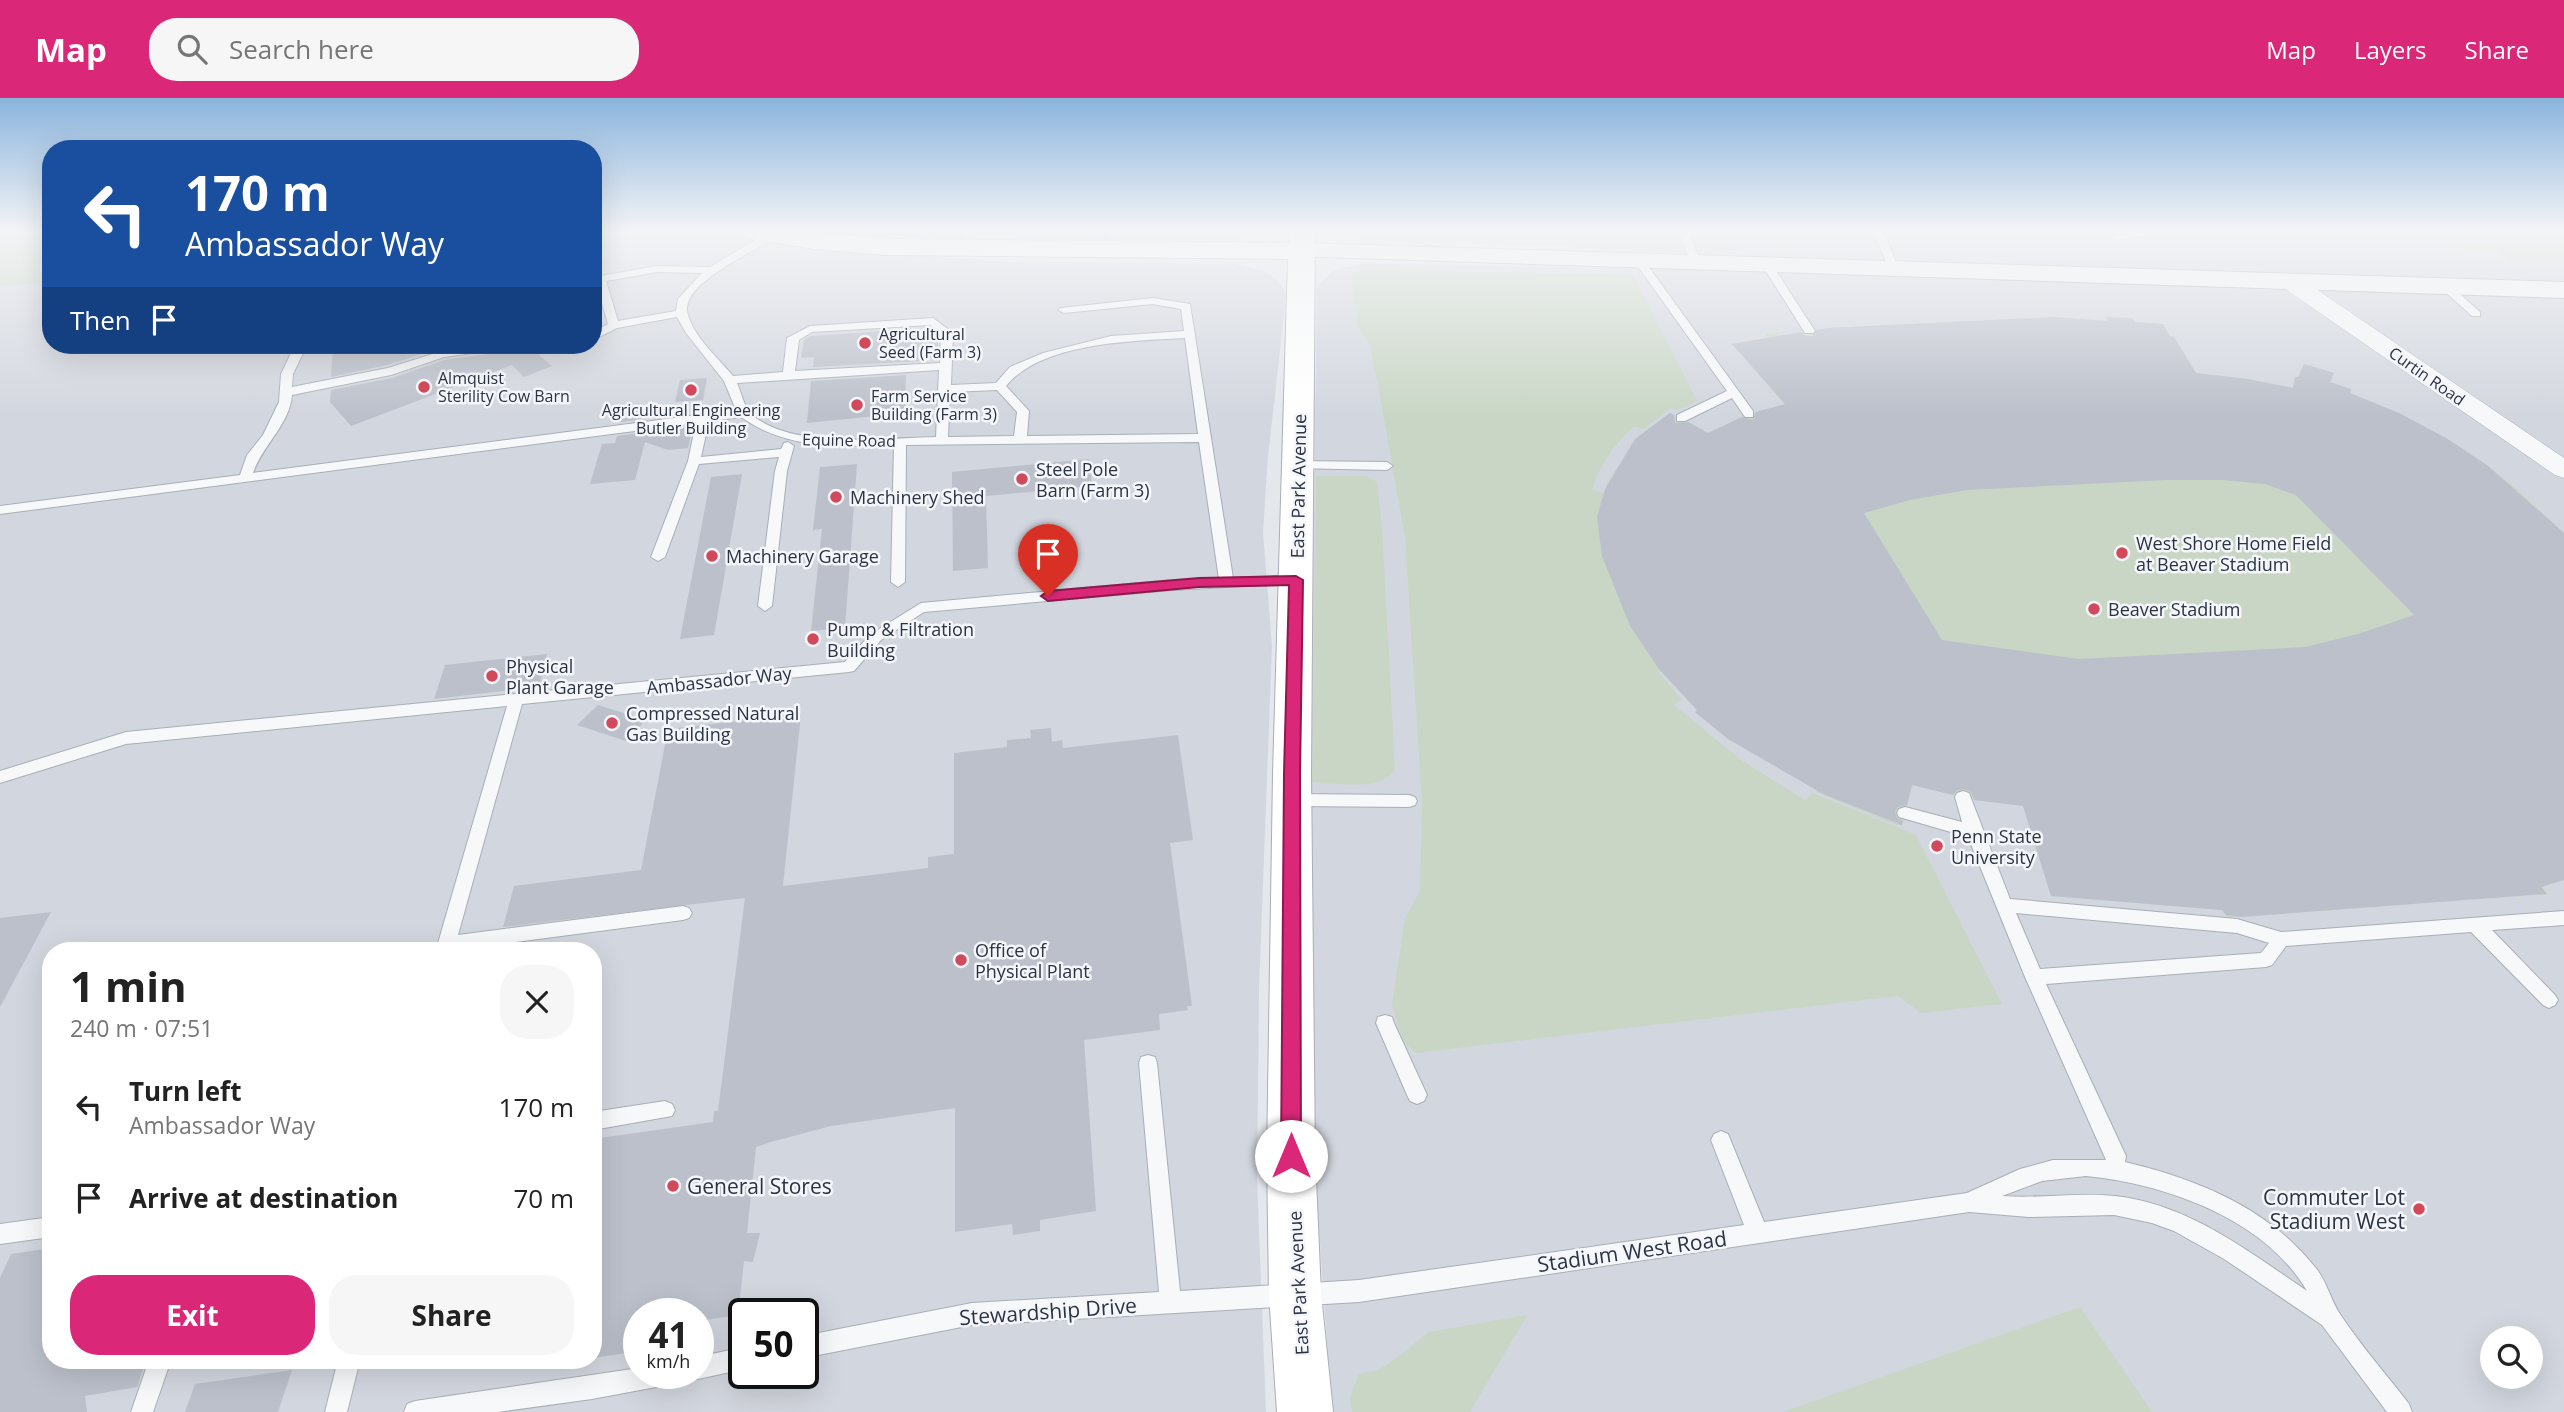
<!DOCTYPE html>
<html lang="en">
<head>
<meta charset="utf-8">
<style>
  :root { --surface:#fff; --page:#f6f6f6; --text:#222; --muted:#767676; --accent:#db2777 }
  body { margin:0; font-family:"Open Sans",sans-serif; background:var(--page); color:var(--text); height:100vh; display:flex; flex-direction:column; font-size:26px; white-space:nowrap }
  * { box-sizing:border-box; margin:0 }
  p { font-size:23px; color:var(--muted) }
  .icon { flex:none; width:38px; height:38px; fill:none; stroke:currentColor; stroke-width:2; stroke-linecap:round; stroke-linejoin:round }
  .map { position:relative; flex:1; overflow:hidden }
  .side { position:absolute; left:42px; top:844px; width:560px; height:427px; display:flex; flex-direction:column; background:var(--surface); border-radius:28px; box-shadow:0 7px 28px #0002 }
  .side>* { flex:none }
  .top-card { position:absolute; left:42px; top:42px; width:560px; height:214px; border-radius:28px; box-shadow:0 7px 28px #0002; background:#1a4fa0; color:#fff; overflow:hidden }
  .controls { position:absolute; left:2480px; top:1228px; display:grid; gap:14px }
  .controls a { display:grid; place-items:center; width:63px; height:63px; border-radius:50%; background:var(--surface); box-shadow:0 7px 28px #0002; font-size:35px }
  .speed { position:absolute; left:623px; top:1200px; display:flex; gap:14px; font-size:35px; font-weight:700; text-align:center }
  .speed>* { display:grid; place-content:center; width:91px; height:91px; border-radius:50%; background:var(--surface); box-shadow:0 7px 28px #0002; line-height:1 }
  .speed small { font-size:18px; font-weight:400 }
  .speed .limit { border:4px solid #111; border-radius:10px; background:#fff; color:#111 }
  .pin { position:absolute; display:grid; place-items:center; width:60px; height:60px; color:#fff; margin:-72px -30px; border-radius:50% 50% 50% 0; rotate:-45deg; box-shadow:0 0 7px #0007 }
  .pin .icon { rotate:45deg }
  .me { position:absolute; width:77px; margin:-38px; rotate:0deg; stroke-linejoin:round; filter:drop-shadow(0 0 5px #0008) }
  .turn { display:flex; align-items:center; gap:24px; height:147px; padding:0 28px; font-size:32px }
  .turn .icon { width:91px; height:91px; stroke-width:2.5 }
  .turn b { display:block; font-size:49px; line-height:60px }
  .then { display:flex; align-items:center; height:66px; padding:0 28px; background:#0003; gap:14px; font-size:26px }
  .round { display:grid; place-items:center; flex:none; width:74px; height:74px; border-radius:28px; background:var(--page) }
  .summary { display:flex; align-items:center; justify-content:space-between; height:119px; padding:0 28px }
  h1 { font-size:42px; font-weight:700; line-height:52px }
  .action { display:flex; gap:14px; margin-top:auto; padding:14px 28px }
  .action a { flex:1; height:80px; border-radius:28px; background:var(--accent); color:#fff; font-size:28px; font-weight:700; line-height:80px; text-align:center }
  .action a+a { background:var(--page); color:var(--text) }
  ul { padding:0; list-style:none }
  li { display:flex; align-items:center; gap:21px; height:91px; padding:0 28px }
  li div { flex:1 }
  li b { display:block; font-size:26px }
  li em { font-style:normal }
  header { display:flex; align-items:center; gap:42px; box-sizing:border-box; height:98px; padding:0 35px; background:var(--accent); color:#fff }
  header strong { font-size:33px }
  nav { display:flex; gap:38px; margin-inline-start:auto; font-size:24px }
  .search { width:490px; height:63px; background:var(--page); display:flex; align-items:center; gap:18px; box-sizing:border-box; padding:0 24px; border-radius:28px; color:var(--muted); font-size:26px }
  .map>svg:first-child { display:block }
  .built { fill:#d2d6de; fill-rule:evenodd }
  .green { fill:#c9d6c5 }
  .lines { fill:none; stroke-linecap:round; stroke-linejoin:round }
  .stream { stroke:#9fb4cc; stroke-width:6 }
  .building { fill:#bbc0ca; fill-rule:evenodd }
  .service-casing { stroke:#a9aeb7; stroke-width:2 }
  .minor-casing { stroke:#a9aeb7; stroke-width:1 }
  .tertiary-casing { stroke:#a9aeb7; stroke-width:2 }
  .secondary-casing { stroke:#a9aeb7; stroke-width:2 }
  .service { fill:#f7f8fa; fill-rule:evenodd }
  .minor { fill:#f7f8fa; fill-rule:evenodd }
  .tertiary { fill:#f7f8fa; fill-rule:evenodd }
  .secondary { fill:#fff; fill-rule:evenodd }
  .route { fill:#db2777; stroke:#8e194d; stroke-width:2 }
  .poi-dot { fill:#d1495b; stroke:#f4f6f9; stroke-width:2.5 }
  .labels { text-anchor:middle; dominant-baseline:central; stroke-width:5; stroke-linejoin:round; paint-order:stroke }
  .far-poi-label { font-size:16px; fill:#2b3445; stroke:#f4f6f9; text-anchor:start }
  .far-street-label { font-size:16px; fill:#2b3445; stroke:#f4f6f9 }
  .poi-label { font-size:18px; fill:#2b3445; stroke:#f4f6f9; text-anchor:start }
  .street-label { font-size:18px; fill:#2b3445; stroke:#f4f6f9 }
  .near-poi-label { font-size:21px; fill:#2b3445; stroke:#f4f6f9; text-anchor:start }
  .near-street-label { font-size:21px; fill:#2b3445; stroke:#f4f6f9 }
</style>
</head>
<body>
<header>
<strong>Map</strong>
<div class="search"><svg class="icon" aria-label="search" viewBox="0 0 24 24"><circle cx="10" cy="10" r="6"/><path d="M15 15l6 6"/></svg>Search here</div>
<nav><a>Map</a><a>Layers</a><a>Share</a></nav>
</header>
<div class="map">
<svg width="2564" height="1314" viewBox="0 0 2564 1314">
  <rect width="100%" height="100%" fill="#e4e7ec"/>
  <g class="built">
    <path d="M0,133H51V247H593V133H715L802,150L1014,164L1235,166L1264,173L1278,182L1285,193L1284,217L1268,358L1263,434L1272,548L1259,891L1257,1081L1266,1314H0ZM51,852H593V1262H51ZM639,1216H698V1276H639ZM744,1216H803V1276H744Z"/>
    <path d="M795,133H1269L1229,144L882,141Z"/>
    <path d="M1336,133H2564V183L1736,159L1567,149L1363,142Z"/>
    <path d="M1365,165L1724,172L2189,187L2263,192H2366L2564,199V1314H1332L1316,1089L1309,811L1317,188L1334,172ZM2492,1241H2530V1279H2492Z"/>
  </g>
  <g class="green">
    <path d="M0,133H51V184L0,189Z"/>
    <path d="M2462,133H2564V137L2466,141L2458,135Z"/>
    <path d="M2564,139V165L2512,164L2496,153H2469L2461,145Z"/>
    <path d="M1366,171L1633,177L1697,303L1677,312L1671,309L1644,331L1634,328C1614,347 1601,365 1592,391L1603,395V403L1607,385L1636,343L1633,342L1670,315L1708,335L1749,316L1785,307L1732,246L1768,240L1765,236L1776,234L1781,238L1828,230L2052,219L2107,223L2106,219L2132,220L2135,224L2163,226L2170,238L2174,239L2196,275L2248,281L2293,290L2295,279H2298L2304,266L2334,275L2331,285L2351,291L2350,295C2398,315 2446,336 2488,368C2515,388 2539,412 2564,435V782L2542,789L2548,797H2541L2534,789L2518,791L2524,798L2518,799L2510,790L2494,792L2500,800L2494,801L2486,792L2446,796L2453,804H2446L2439,796L2398,799L2405,807L2398,808L2391,799L2374,801L2380,809L2373,810L2367,801L2326,805L2332,813H2325L2318,804L2278,808L2283,816H2276L2270,808L2253,810L2259,818H2252L2246,810L2229,812L2235,819L2228,820L2222,812L2051,798L2023,708L1963,699L1913,687L1901,728L1891,725L1816,694L1817,692L1728,641L1695,614L1697,612L1660,573L1658,574L1682,602L1674,607L1741,662L1805,702L1812,695L1916,737L2002,906L1921,915L1898,898L1415,955L1403,943L1392,906L1405,820L1420,793L1422,704L1405,439L1378,287L1370,247L1358,228L1351,176Z"/>
    <path d="M1316,378H1366L1377,384L1382,430L1395,672C1381,694 1336,685 1312,684Z"/>
    <path d="M2080,1209L2152,1314H1783Z"/>
    <path d="M1527,1217L1470,1314H1352L1350,1299L1359,1276L1375,1273L1389,1266L1429,1234Z"/>
  </g>
  <g class="lines">
    <g class="stream">
      <path d="M836,133L962,137"/>
      <path d="M1018,137L1108,138"/>
    </g>
  </g>
  <g class="building">
    <path d="M2052,219L2108,223L2106,219L2132,220L2135,224L2163,226L2170,238L2174,239L2196,275L2248,281L2293,290L2295,279H2298L2304,266L2334,275L2330,284L2351,291L2350,295L2399,315L2446,340L2488,368L2564,435V782L2541,789L2547,796L2240,819L2226,817L2222,812L2051,798L2023,708L1974,702L1971,694L1964,691L1956,693L1953,697L1912,687L1907,707L1898,709L1895,714L1897,720L1903,723L1902,727L1823,696L1728,641L1695,614L1697,612L1659,571L1630,528L1602,458L1597,419L1605,391L1635,341L1670,315L1674,317L1675,325L1688,324L1708,335L1742,319L1753,322L1756,314L1785,306L1732,246L1801,234L1805,238H1813L1817,232L1828,230ZM2166,382H2223L2265,386L2296,397L2414,517L2358,536L2305,549L2079,561L1942,542L1864,415L1910,402L1967,392Z"/>
    <path d="M928,230L927,243L938,242V257L923,263L813,269L814,259L801,260L804,242L810,238Z"/>
    <path d="M333,247H467L441,250L387,267L331,279Z"/>
    <path d="M508,253L546,254L539,257L552,268L524,279L512,267L351,328L330,304L331,292L392,280L445,262Z"/>
    <path d="M906,277L905,315L807,325L811,283Z"/>
    <path d="M707,280L703,302L675,304L680,282Z"/>
    <path d="M661,310L670,318L620,324L623,313Z"/>
    <path d="M683,329L691,336L688,350L668,352L645,344L635,382L590,386L602,346L615,345L617,338Z"/>
    <path d="M1089,361L1092,388L986,398L988,470L953,473L952,374Z"/>
    <path d="M857,366L845,530L811,533L822,431L813,432L820,369Z"/>
    <path d="M742,376L714,537L680,541L711,379Z"/>
    <path d="M547,556L539,589L434,601L445,567Z"/>
    <path d="M598,607L646,622L626,643L577,627Z"/>
    <path d="M801,616L783,788L928,770V759L954,756V655L1007,649V642L1031,640L1030,632L1051,630L1052,644L1062,642L1063,650L1178,637L1193,742L1170,745L1192,908H1187L1188,912L1159,916L1160,932L1084,942L1096,1113L1040,1122V1133L1013,1137L1012,1126L955,1134V1010L831,1028L771,1044L756,1049L747,1135H760L753,1164L744,1163L738,1217L698,1223V1216H639V1253L593,1260V1041L713,1024L714,1013H718L745,800L503,829L514,788L641,772L668,631Z"/>
    <path d="M51,814L0,909V820Z"/>
    <path d="M51,1150V1262H146L137,1289L85,1298L87,1314H0V1180L11,1156Z"/>
    <path d="M292,1272L278,1314H185L195,1286Z"/>
  </g>
  <g class="lines">
    <defs>
      <g id="service">
        <path d="M1678,133H1688L1701,165L1700,167L1691,165Z"/>
        <path d="M1873,133H1883L1899,171L1898,173L1889,171Z"/>
        <path d="M2138,133H2162L2157,136L2117,142L2112,139Z"/>
        <path d="M767,135L776,137C758,154 677,185 688,217C695,240 718,260 733,278L783,274L787,240L810,228L933,220L953,235L951,287L996,285L1010,269L1043,255L1111,238L1184,233L1181,211L1153,206L1064,215L1058,212L1060,210L1153,200L1190,206L1233,480L1296,477L1301,479L1303,482L1301,485L1172,492L924,514L881,542L854,573L849,574L522,606L458,837L683,808L689,810L692,815L689,820L683,822L455,852H436L507,608L126,646L0,685V673L126,634L845,564L871,536L921,505L1172,482L1219,481L1199,344L906,347L905,484L898,489L891,484L894,347C839,348 787,352 741,319L709,323L701,359L781,351L784,345L788,344L794,348L787,373L772,508L765,513L758,508L775,373L779,359L699,366L665,459L658,463L651,459L688,363L696,325L0,416V408L240,377L247,357L263,337L279,304L281,276L295,247H307L293,276L292,289L388,270L442,253L484,247H568L562,250L539,252L508,250L444,259L391,277L292,297C290,326 262,348 253,375L736,312L724,283L686,235L677,219L617,230L593,242V234L608,226L595,181L600,178L657,168L710,169ZM657,174L702,175L678,201L676,213L618,223L606,183ZM930,227L941,236L940,265L795,273L799,242L812,234ZM1185,240L1198,336L1027,338L1029,313L1006,288C1042,244 1132,243 1185,240ZM939,272L936,339C885,340 789,352 750,315C744,308 741,294 737,285ZM997,292L1017,314L1014,338L948,339L950,294Z"/>
        <path d="M1639,160L1643,161L1753,313V319H1745L1732,300L1685,323H1677V317L1727,293L1634,163Z"/>
        <path d="M1763,165H1771L1815,233L1813,235H1805L1762,167Z"/>
        <path d="M2441,186H2449L2480,214V218H2472L2441,190Z"/>
        <path d="M1297,363L1387,364L1393,368L1387,372L1292,370V364Z"/>
        <path d="M1963,693L1969,695L2010,801L2237,821L2281,834L2564,813V827L2492,832L2555,897L2558,902L2555,907L2549,910L2543,907L2471,834L2286,848L2272,867L2266,869L2046,886L2126,1058L2125,1064C2197,1081 2268,1110 2315,1169C2327,1183 2330,1201 2340,1216C2361,1248 2386,1276 2409,1306L2412,1314H2387L2322,1227L2224,1161L2174,1133L2152,1125L2114,1117L2029,1119L1969,1114L1359,1204L972,1227L803,1260V1238L972,1205L1159,1194L1139,965L1141,959L1148,957L1155,959L1157,965L1180,1193L1359,1182L1744,1127L1711,1042L1714,1036L1721,1033L1728,1036L1764,1124L1967,1095L2020,1071L2053,1062H2106L2025,879L1968,739L1899,719L1897,715L1899,711L1905,709L1962,724L1955,699L1957,695ZM2016,815L2237,835L2269,845L2261,855L2040,871ZM2086,1078C2165,1086 2264,1120 2307,1193C2248,1153 2188,1106 2115,1098C2077,1094 2039,1101 2002,1098L2042,1083Z"/>
        <path d="M1292,696L1409,697L1415,699L1417,703L1415,707L1409,709L1292,708L1286,706L1284,702L1286,698Z"/>
        <path d="M1385,917L1392,919L1394,925L1427,997L1424,1003L1417,1006L1410,1003L1407,997L1376,925L1378,919Z"/>
        <path d="M665,1003L672,1006L675,1012L672,1018L593,1032V1014Z"/>
        <path d="M51,1119V1139L0,1146V1126Z"/>
        <path d="M744,1249V1271L698,1281L690,1278L689,1276H698V1259Z"/>
        <path d="M149,1262H171L153,1314H131Z"/>
        <path d="M338,1262H360L347,1314H325Z"/>
        <path d="M639,1270V1276H678L675,1284L667,1287L592,1301L498,1314H404L407,1306L415,1303Z"/>
      </g>
      <path id="minor" d="M2289,176L2297,178L2564,360V380L2555,377L2281,188L2278,183L2281,178Z"/>
      <path id="tertiary" d="M1302,145L2564,184V200L1293,158L1289,153L1293,148Z"/>
      <path id="secondary" d="M741,133H799L885,141L1289,145L1290,133H1315L1311,676L1315,1058L1321,1196L1333,1314H1277L1269,1196L1267,1058L1273,676L1288,161L885,157L815,151L753,141L744,138Z"/>
    </defs>
    <use href="#service" class="service-casing"/>
    <use href="#minor" class="minor-casing"/>
    <use href="#tertiary" class="tertiary-casing"/>
    <use href="#secondary" class="secondary-casing"/>
    <use href="#service" class="service"/>
    <use href="#minor" class="minor"/>
    <use href="#tertiary" class="tertiary"/>
    <use href="#secondary" class="secondary"/>
  </g>
  <linearGradient id="sky" x2="0" y2="1"><stop stop-color="#8bb4dd"/><stop offset="0.42" stop-color="#f3f4f6"/><stop offset="1" stop-color="#f3f4f6" stop-opacity="0"/></linearGradient>
  <rect width="2564" height="317" fill="url(#sky)"/>
  <path class="route" d="M1296,478L1303,482L1300,676L1301,1058L1298,1064L1291,1067L1284,1064L1281,1058L1284,676L1289,487L1199,489L1048,503L1041,498L1048,493L1199,480Z"/>
  <g class="poi-dot">
    <circle cx="865" cy="245" r="7"/>
    <circle cx="424" cy="289" r="7"/>
    <circle cx="691" cy="292" r="7"/>
    <circle cx="857" cy="307" r="7"/>
    <circle cx="1022" cy="381" r="7"/>
    <circle cx="836" cy="399" r="7"/>
    <circle cx="2122" cy="455" r="7"/>
    <circle cx="712" cy="458" r="7"/>
    <circle cx="2094" cy="511" r="7"/>
    <circle cx="813" cy="541" r="7"/>
    <circle cx="492" cy="578" r="7"/>
    <circle cx="612" cy="625" r="7"/>
    <circle cx="1937" cy="748" r="7"/>
    <circle cx="961" cy="862" r="7"/>
    <circle cx="673" cy="1088" r="7"/>
    <circle cx="2419" cy="1111" r="7"/>
  </g>
  <g class="labels">
    <g class="far-poi-label">
      <text x="879" y="236">Agricultural<tspan x="879" dy="18">Seed (Farm 3)</tspan></text>
      <text x="438" y="280">Almquist<tspan x="438" dy="18">Sterility Cow Barn</tspan></text>
      <text x="871" y="298">Farm Service<tspan x="871" dy="18">Building (Farm 3)</tspan></text>
      <text x="691" y="312" text-anchor="middle">Agricultural Engineering<tspan x="691" dy="18">Butler Building</tspan></text>
    </g>
    <g class="far-street-label">
      <text transform="translate(2427 278) rotate(35)">Curtin Road</text>
      <text transform="translate(849 342) rotate(1)">Equine Road</text>
    </g>
    <g class="poi-label">
      <text x="1036" y="371">Steel Pole<tspan x="1036" dy="21">Barn (Farm 3)</tspan></text>
      <text x="850" y="399">Machinery Shed</text>
      <text x="2136" y="445">West Shore Home Field<tspan x="2136" dy="21">at Beaver Stadium</tspan></text>
      <text x="726" y="458">Machinery Garage</text>
      <text x="2108" y="511">Beaver Stadium</text>
      <text x="827" y="531">Pump &amp; Filtration<tspan x="827" dy="21">Building</tspan></text>
      <text x="506" y="568">Physical<tspan x="506" dy="21">Plant Garage</tspan></text>
      <text x="626" y="615">Compressed Natural<tspan x="626" dy="21">Gas Building</tspan></text>
      <text x="1951" y="738">Penn State<tspan x="1951" dy="21">University</tspan></text>
      <text x="975" y="852">Office of<tspan x="975" dy="21">Physical Plant</tspan></text>
    </g>
    <g class="street-label">
      <text transform="translate(1298 388) rotate(-89)">East Park Avenue</text>
      <text transform="translate(719 582) rotate(-6)">Ambassador Way</text>
      <text transform="translate(1298 1185) rotate(-93)">East Park Avenue</text>
    </g>
    <g class="near-poi-label">
      <text x="687" y="1088">General Stores</text>
      <text x="2405" y="1099" text-anchor="end">Commuter Lot<tspan x="2405" dy="24">Stadium West</tspan></text>
    </g>
    <g class="near-street-label">
      <text transform="translate(1632 1153) rotate(-8)">Stadium West Road</text>
      <text transform="translate(1048 1213) rotate(-4)">Stewardship Drive</text>
    </g>
  </g>
</svg>
<div class="controls">
<a><svg class="icon" aria-label="search" viewBox="0 0 24 24"><circle cx="10" cy="10" r="6"/><path d="M15 15l6 6"/></svg></a>
</div>
<div class="speed"><div>41<small>km/h</small></div><div class="limit">50</div></div>
<div class="pin" style="left:1048px;top:498px;background:#d93025"><svg class="icon" aria-label="arrive" viewBox="0 0 24 24"><path d="M6 21V4h12l-3 4 3 4H6"/></svg></div>
<svg class="me" style="left:1291px;top:1058px" viewBox="-20 -20 40 40"><circle r="19" fill="#fff"/><path d="M0-13L10 11 0 6-10 11z" fill="#db2777"/></svg>
<div class="top-card">
<div class="turn"><svg class="icon" aria-label="left" viewBox="0 0 24 24"><path d="M17 20v-9H6M10 6l-5 5 5 5"/></svg><div><b>170 m</b>Ambassador Way</div></div>
<div class="then">Then<svg class="icon" aria-label="arrive" viewBox="0 0 24 24"><path d="M6 21V4h12l-3 4 3 4H6"/></svg></div>
</div>
<section class="side">
<div class="summary"><div><h1>1 min</h1><p>240 m · 07:51</p></div><a class="round"><svg class="icon" aria-label="close" viewBox="0 0 24 24"><path d="M6 6l12 12M18 6L6 18"/></svg></a></div>
<ul>
<li><svg class="icon" aria-label="left" viewBox="0 0 24 24"><path d="M17 20v-9H6M10 6l-5 5 5 5"/></svg><div><b>Turn left</b><p>Ambassador Way</p></div><em>170 m</em></li>
<li><svg class="icon" aria-label="arrive" viewBox="0 0 24 24"><path d="M6 21V4h12l-3 4 3 4H6"/></svg><div><b>Arrive at destination</b></div><em>70 m</em></li>
</ul>
<div class="action"><a>Exit</a><a>Share</a></div>
</section>
</div>
</body>
</html>
